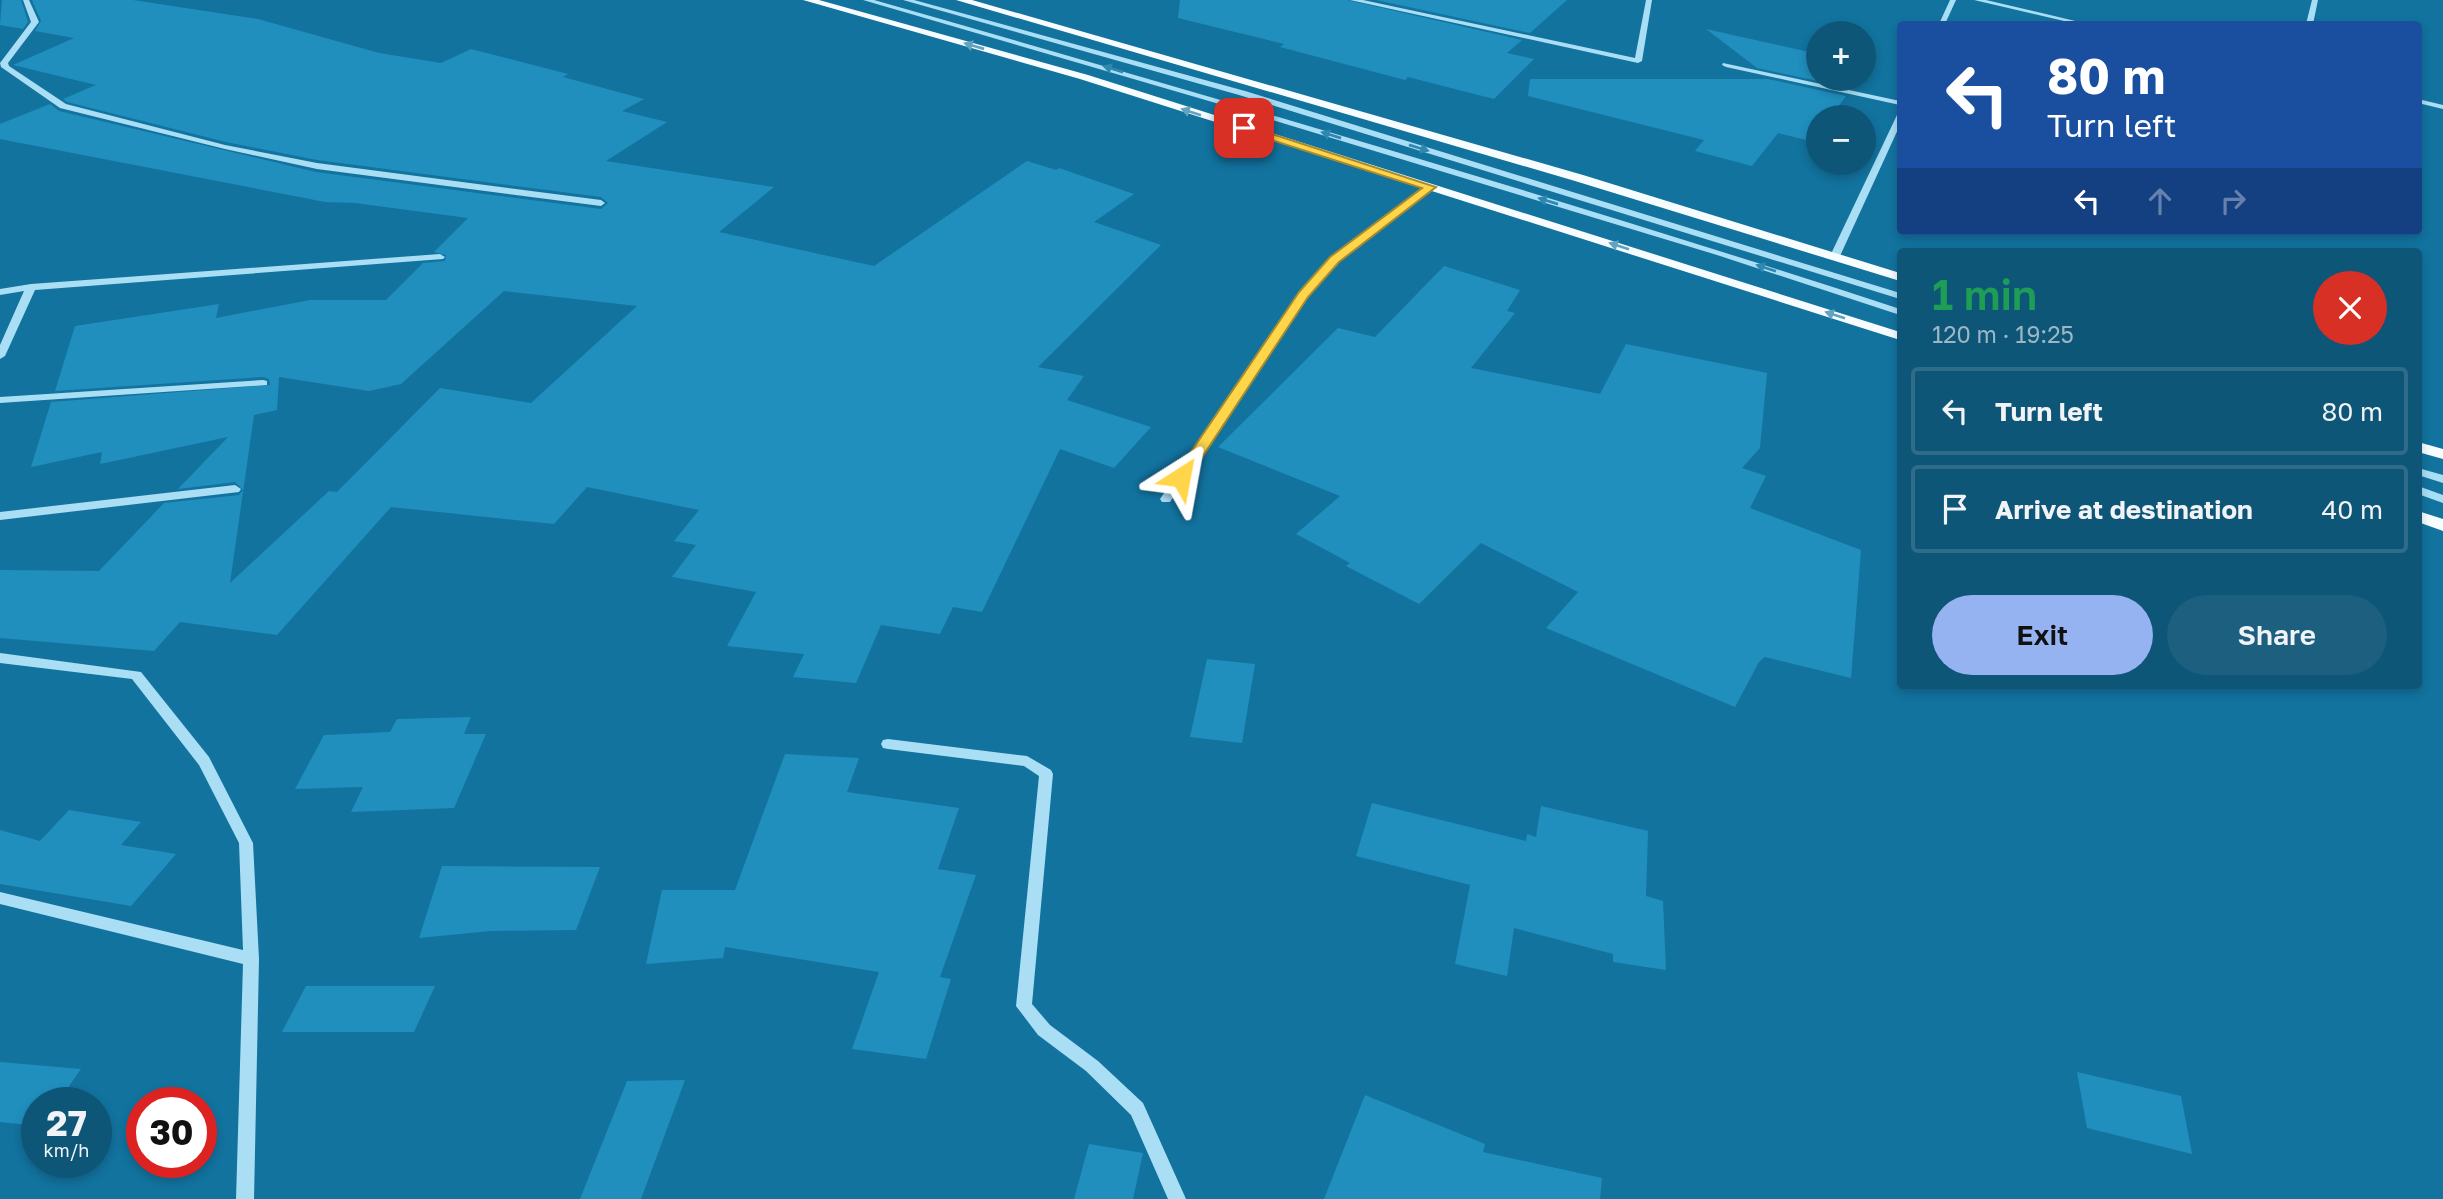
<!DOCTYPE html>
<html lang="en">
<head>
<meta charset="utf-8">
<style>
  :root { --surface:#0e5677; --page:#1c5f7f; --text:#f1f3f6; --muted:#9bb7c6; --line:#2e6c89; --accent:#95b2f1 }
  body { margin:0; font-family:"Golos Text",sans-serif; background:var(--page); color:var(--text); height:100vh; display:flex; flex-direction:column; font-size:26px; white-space:nowrap }
  * { box-sizing:border-box; margin:0 }
  p { font-size:23px; color:var(--muted) }
  .icon { flex:none; width:38px; height:38px; fill:none; stroke:currentColor; stroke-width:2; stroke-linecap:round; stroke-linejoin:round }
  .map { position:relative; flex:1; overflow:hidden }
  .details { position:absolute; left:1897px; top:248px; width:525px; height:441px; display:flex; flex-direction:column; background:var(--surface); border-radius:7px; box-shadow:0 4px 10px #0003 }
  .details>* { flex:none }
  .top-card { position:absolute; left:1897px; top:21px; width:525px; height:214px; border-radius:7px; box-shadow:0 4px 10px #0003; background:#1a4fa0; color:#fff; overflow:hidden }
  .buttons { position:absolute; left:1806px; top:21px; display:grid; gap:14px }
  .buttons a { display:grid; place-items:center; width:70px; height:70px; border-radius:50%; background:var(--surface); box-shadow:0 4px 10px #0003; font-size:35px }
  .speed { position:absolute; left:21px; top:1087px; display:flex; gap:14px; font-size:35px; font-weight:700; text-align:center }
  .speed>* { display:grid; place-content:center; width:91px; height:91px; border-radius:50%; background:var(--surface); box-shadow:0 4px 10px #0003; line-height:1 }
  .speed small { font-size:18px; font-weight:400 }
  .speed .limit { border:10px solid #d22; background:#fff; color:#111 }
  .pin { position:absolute; display:grid; place-items:center; width:60px; height:60px; color:#fff; margin:-30px; border-radius:14px; box-shadow:0 4px 10px #0006 }
  .me { position:absolute; width:77px; margin:-38px; rotate:34deg; stroke-linejoin:round; filter:drop-shadow(0 0 5px #0008) }
  .turn { display:flex; align-items:center; gap:24px; height:147px; padding:0 35px; font-size:32px }
  .turn .icon { width:91px; height:91px; stroke-width:2.5 }
  .turn b { display:block; font-size:49px; line-height:60px }
  .lanes { display:flex; align-items:center; height:66px; padding:0 35px; background:#0003; justify-content:center; gap:35px; direction:ltr }
  .lanes .off { opacity:.35 }
  .round { display:grid; place-items:center; flex:none; width:74px; height:74px; border-radius:37px; background:var(--page) }
  .summary { display:flex; align-items:center; justify-content:space-between; height:119px; padding:0 35px }
  h1 { font-size:42px; font-weight:600; line-height:52px; color:#1e9e55 }
  .cta { display:flex; gap:14px; margin-top:auto; padding:14px 35px }
  .cta a { flex:1; height:80px; border-radius:42px; background:var(--accent); color:#111; font-size:28px; font-weight:600; line-height:80px; text-align:center }
  .cta a+a { background:var(--page); color:var(--text) }
  ul { padding:0; list-style:none }
  li { display:flex; align-items:center; gap:21px; height:88px; margin:0 14px 10px; padding:0 21px; border:4px solid var(--line); border-radius:7px }
  li div { flex:1 }
  li b { display:block; font-size:26px }
  li em { font-style:normal }
  .map>svg:first-child { display:block }
  .building { fill:#208fbe; fill-rule:evenodd }
  .lines { fill:none; stroke-linecap:round; stroke-linejoin:round }
  .minor { fill:#a9def5; fill-rule:evenodd }
  .major { fill:#f7fcff; fill-rule:evenodd }
  .oneway { fill:#62a3c1 }
  .oneway2 { fill:#3088b0 }
  .route { fill:#ffd54a; stroke:#a68a30; stroke-width:2 }
</style>
</head>
<body>
<div class="map">
<svg width="2443" height="1199" viewBox="0 0 2443 1199">
  <rect width="100%" height="100%" fill="#12739f"/>
  <g class="building">
    <path d="M2,0H21L28,22L23,29L0,25Z"/>
    <path d="M32,0H133L258,19L379,53L441,63L471,49L568,74L563,77L644,99L622,111L667,122L606,161L774,187L719,232L874,266L1027,161L1056,170L1059,168L1134,194L1094,222L1161,245L1038,367L1084,376L1067,400L1151,427L1114,468L1060,449L982,612L953,607L940,634L881,625L856,683L793,677L804,654L727,646L756,592L672,577L696,545L674,541L699,510L587,487L554,524L391,507L277,635L180,622L154,651L0,638V570L99,571L164,503L239,495L243,490L235,482L178,489L228,437L100,464L102,452L31,467L51,402L270,385L269,379L263,377L55,391L75,326L219,304L216,318L310,300H386L423,263L445,261L446,255L434,252L468,218L355,203L325,202L0,139V124L50,104L59,111L316,172L601,209L608,203L601,197L317,160L226,142L67,102L63,99L96,85L13,65L74,38L35,31L41,21ZM504,291L637,306L531,403L440,388L337,492L329,491L230,583L254,415L277,410L279,377L369,391L401,384Z"/>
    <path d="M1180,0H1347L1522,40L1507,53L1534,59L1494,99L1408,77L1405,80L1280,47L1284,44L1178,18Z"/>
    <path d="M1376,0H1567L1530,33Z"/>
    <path d="M1706,29L1818,54V79H1857L1851,88L1757,68Z"/>
    <path d="M1530,79H1768L1846,96L1831,117L1818,114V143L1778,133L1752,166L1695,151L1704,140L1528,96Z"/>
    <path d="M1444,266L1520,290L1507,311L1515,313L1471,368L1600,394L1626,344L1767,373L1760,448L1742,468L1766,476L1750,508L1861,550L1851,678L1765,657L1759,662L1735,707L1546,628L1578,592L1481,543L1419,604L1346,566L1350,563L1296,534L1340,496L1218,447L1338,328L1375,337Z"/>
    <path d="M1207,659L1255,664L1242,743L1190,737Z"/>
    <path d="M471,717L464,734H486L454,808L351,812L363,787L295,789L324,735L390,732L397,719Z"/>
    <path d="M785,754L859,758L847,792L959,808L938,869L976,875L940,977L951,979L926,1059L852,1049L879,972L725,947L723,958L646,964L662,890H735Z"/>
    <path d="M1372,803L1526,841L1527,834L1536,837L1541,806L1648,831L1646,896L1663,901L1666,970L1613,962V954L1514,928L1507,976L1455,964L1470,885L1356,856Z"/>
    <path d="M69,810L141,822L121,845L176,854L131,906L0,884V830L40,841Z"/>
    <path d="M442,866L600,867L576,930L490,931L419,938Z"/>
    <path d="M306,986H435L414,1032H282Z"/>
    <path d="M0,1062L81,1069L58,1102H37V1126L0,1122Z"/>
    <path d="M2077,1072L2181,1096L2192,1154L2087,1128Z"/>
    <path d="M685,1080L641,1199H580L627,1081Z"/>
    <path d="M1365,1095L1485,1144L1483,1152L1602,1178L1600,1199H1324Z"/>
    <path d="M1089,1144L1143,1153L1133,1199H1074Z"/>
  </g>
  <g class="lines">
    <g class="minor">
      <path d="M23,0H29L39,22L8,63L9,66L66,104L225,145L317,163L601,200L605,203L601,206L317,169L225,149L60,108L1,67L0,63L31,22Z"/>
      <path d="M863,0H874C1217,98 1561,198 1900,309V315L1717,255L1226,106Z"/>
      <path d="M903,0H914L1245,91L1900,293V299L1239,95Z"/>
      <path d="M1350,0H1363L1635,58L1646,0H1652L1642,61L1638,63Z"/>
      <path d="M1950,0H1956L1945,24H1939Z"/>
      <path d="M1974,0H1986L2088,24H2077Z"/>
      <path d="M2312,0H2318L2313,24H2306Z"/>
      <path d="M1723,63L1900,101V105L1726,67L1722,65Z"/>
      <path d="M2418,99L2443,105V109L2418,103Z"/>
      <path d="M1897,115H1900V125L1840,256L1838,258H1832L1830,256Z"/>
      <path d="M1428,185L1435,187L1337,262L1307,296L1170,502H1162L1160,499L1162,496L1300,292L1331,258Z"/>
      <path d="M440,254L445,257L443,259L35,290L5,356L0,359V345L24,291L0,295V289L31,284Z"/>
      <path d="M263,380L267,381V385L0,403V397Z"/>
      <path d="M2418,468L2443,475V483L2418,475Z"/>
      <path d="M235,485L241,489L239,492L0,520V512Z"/>
      <path d="M2418,486L2443,495V503L2418,494Z"/>
      <path d="M0,653L141,672L209,757L253,843L259,959L254,1199H236L243,964L0,904V892L243,950L239,843L199,765L132,679L0,663Z"/>
      <path d="M888,739L1027,756L1051,770L1053,774L1032,1004L1050,1025L1098,1061L1143,1103L1186,1199H1168L1131,1115L1086,1071L1038,1035L1016,1006L1039,776L1024,766L888,749L883,748L881,744L883,740Z"/>
    </g>
    <g class="major">
      <path d="M803,0H819L1088,75L1900,332V340L1080,79Z"/>
      <path d="M956,0H972L1583,175L1900,273V281L1575,181Z"/>
      <path d="M2418,442L2443,449V459L2418,452Z"/>
      <path d="M2418,511L2443,519V531L2418,522Z"/>
    </g>
  </g>
  <defs><path id="oneway-solid" d="M-6-.8H1V-3.2L6.5 0L1 3.2V.8H-6Z" transform="scale(1.75)"/></defs>
  <g class="oneway">
    <use href="#oneway-solid" transform="translate(974 46) rotate(-164)"/>
    <use href="#oneway-solid" transform="translate(1191 112) rotate(-162)"/>
    <use href="#oneway-solid" transform="translate(1619 246) rotate(-162)"/>
    <use href="#oneway-solid" transform="translate(1835 315) rotate(-162)"/>
  </g>
  <g class="oneway2">
    <use href="#oneway-solid" transform="translate(1113 69) rotate(-163)"/>
    <use href="#oneway-solid" transform="translate(1331 135) rotate(-163)"/>
    <use href="#oneway-solid" transform="translate(1419 148) rotate(17)"/>
    <use href="#oneway-solid" transform="translate(1548 201) rotate(-163)"/>
    <use href="#oneway-solid" transform="translate(1766 268) rotate(-162)"/>
  </g>
  <path class="route" d="M1244,125L1436,187L1339,262L1308,297L1187,480L1181,481L1174,477L1299,292L1330,257L1422,188L1240,130L1238,128Z"/>
</svg>
<div class="buttons">
<a>+</a>
<a>−</a>
</div>
<div class="speed"><div>27<small>km/h</small></div><div class="limit">30</div></div>
<div class="pin" style="left:1244px;top:128px;background:#d93025"><svg class="icon" aria-label="arrive" viewBox="0 0 24 24"><path d="M6 21V4h12l-3 4 3 4H6"/></svg></div>
<svg class="me" style="left:1181px;top:477px" viewBox="-20 -20 40 40"><path d="M0-17L14 15 0 8-14 15z" fill="#ffd54a" stroke="#fff" stroke-width="4"/></svg>
<div class="top-card">
<div class="turn"><svg class="icon" aria-label="left" viewBox="0 0 24 24"><path d="M17 20v-9H6M10 6l-5 5 5 5"/></svg><div><b>80 m</b>Turn left</div></div>
<div class="lanes"><svg class="icon" aria-label="left" viewBox="0 0 24 24"><path d="M17 20v-9H6M10 6l-5 5 5 5"/></svg><svg class="icon off" aria-label="ahead" viewBox="0 0 24 24"><path d="M12 20V5M6 11l6-6 6 6"/></svg><svg class="icon off" aria-label="right" viewBox="0 0 24 24"><path d="M7 20v-9h11M14 6l5 5-5 5"/></svg></div>
</div>
<section class="details">
<div class="summary"><div><h1>1 min</h1><p>120 m · 19:25</p></div><a class="round" style="background:#d93025;color:#fff"><svg class="icon" aria-label="close" viewBox="0 0 24 24"><path d="M6 6l12 12M18 6L6 18"/></svg></a></div>
<ul>
<li><svg class="icon" aria-label="left" viewBox="0 0 24 24"><path d="M17 20v-9H6M10 6l-5 5 5 5"/></svg><div><b>Turn left</b></div><em>80 m</em></li>
<li><svg class="icon" aria-label="arrive" viewBox="0 0 24 24"><path d="M6 21V4h12l-3 4 3 4H6"/></svg><div><b>Arrive at destination</b></div><em>40 m</em></li>
</ul>
<div class="cta"><a>Exit</a><a>Share</a></div>
</section>
</div>
</body>
</html>
